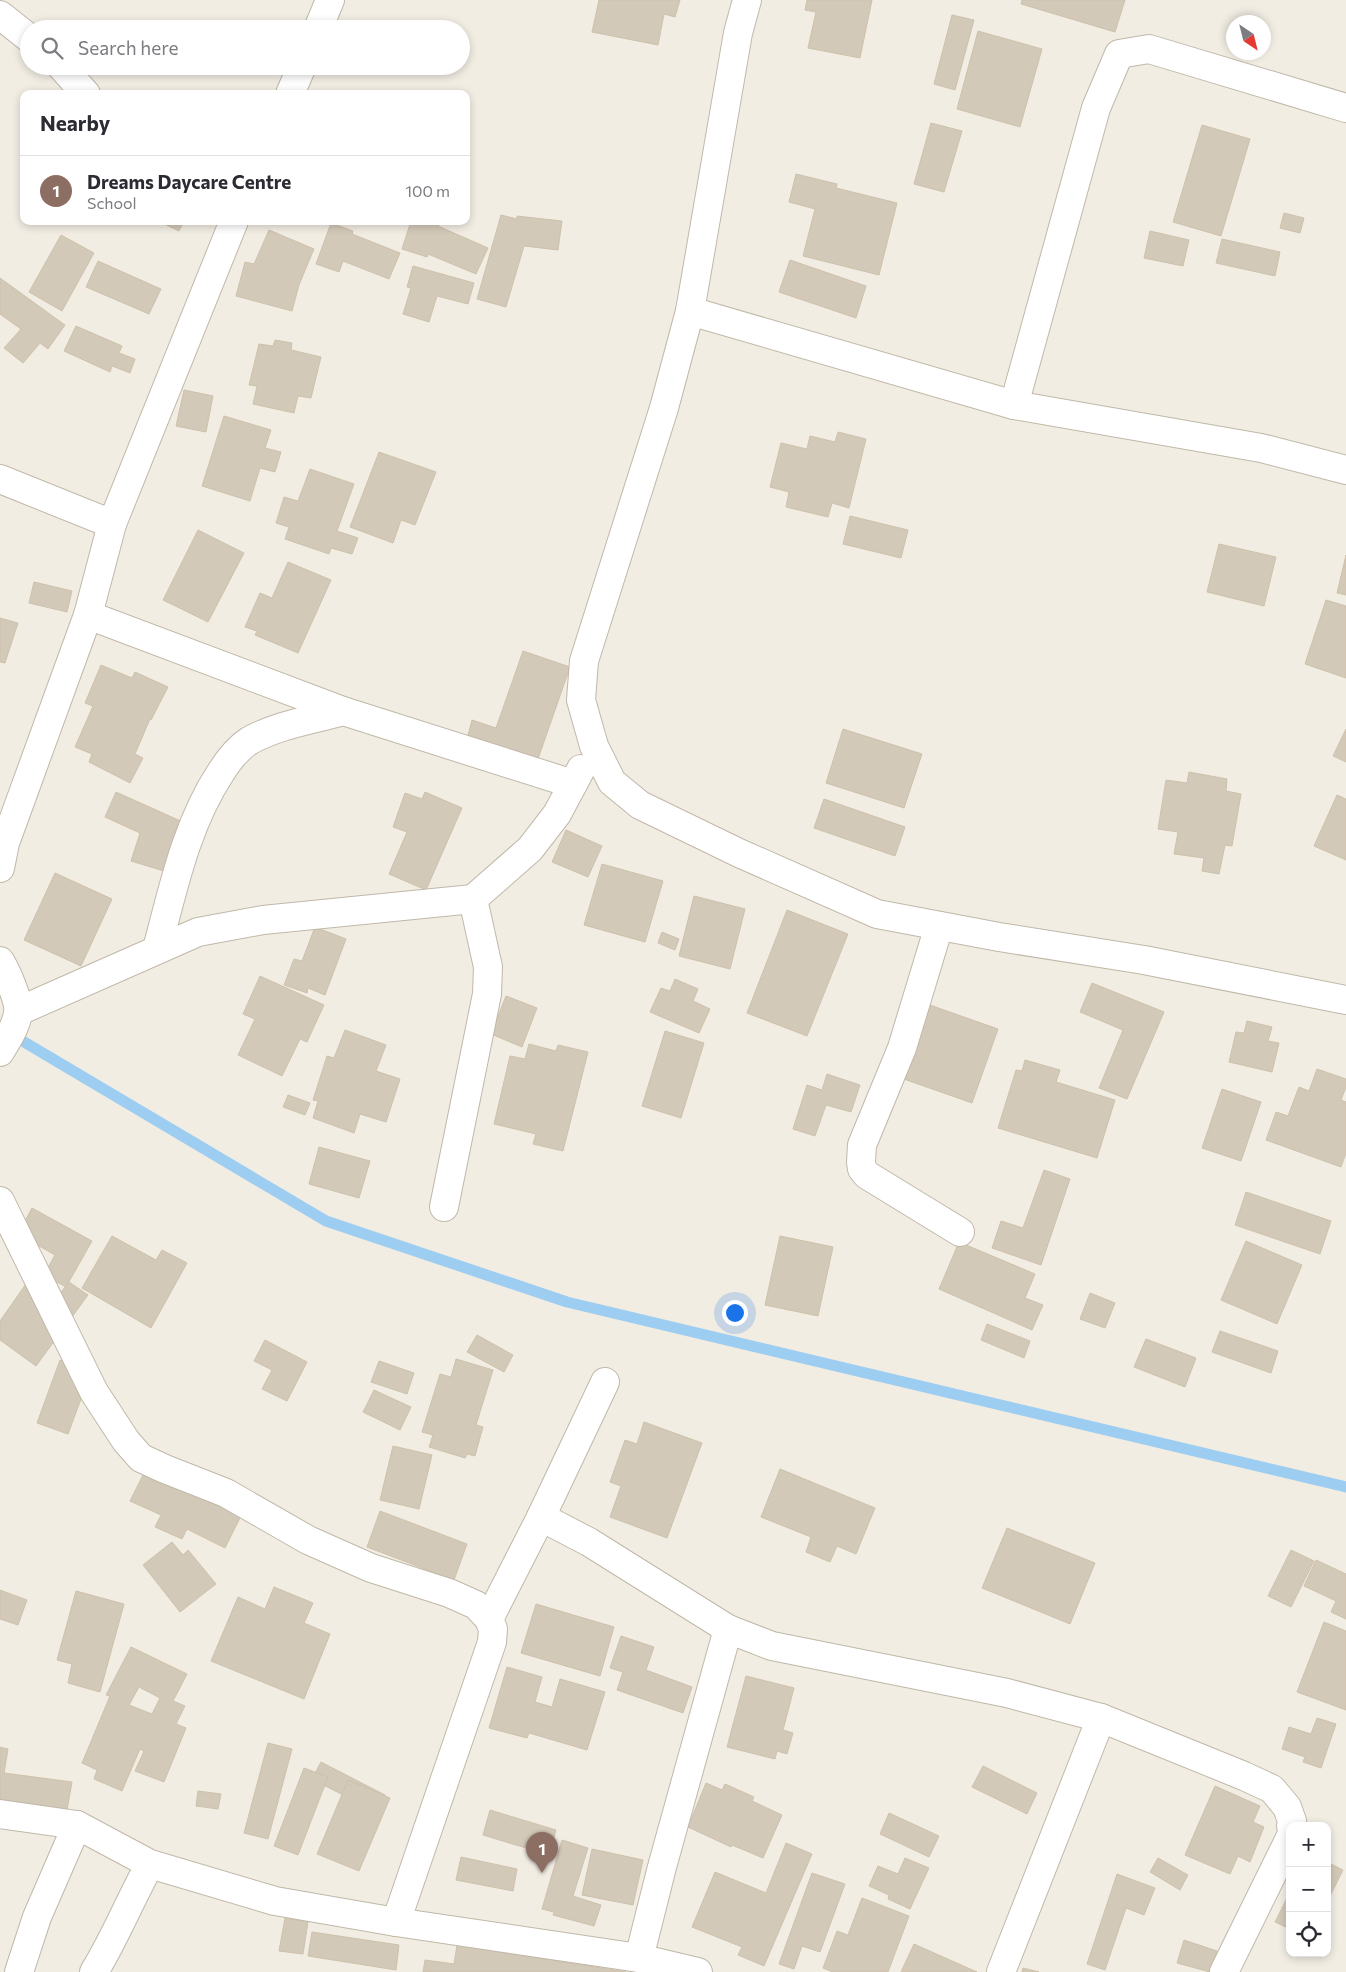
<!DOCTYPE html>
<html lang="en">
<head>
<meta charset="utf-8">
<style>
  :root { --surface:#fff; --page:#f2f2f3; --text:#2b2b33; --muted:#7c7c81; --line:#e1e1e2; --accent:#fd360f }
  body { margin:0; font-family:Commissioner,sans-serif; background:var(--page); color:var(--text) }
  .controls { position:absolute; right:15px; bottom:15px; display:grid; overflow:hidden; border-radius:10px; box-shadow:0 2px 8px #0003 }
  .controls button { width:45px; height:45px; display:grid; place-items:center; padding:0; border:0; border-bottom:1px solid var(--line); background:var(--surface); color:var(--text); font:25px sans-serif }
  .compass { position:absolute; left:1226px; top:15px; width:45px; height:45px; border-radius:50%; background:var(--surface); box-shadow:0 2px 8px #0003; rotate:145deg }
  .you { position:absolute; left:734px; top:1312px; width:18px; height:18px; margin:-12px; border:4px solid #fff; border-radius:50%; background:#1a73e8; box-shadow:0 0 0 8px #1a73e833 }
  .badge { display:grid; place-items:center; width:32px; height:32px; border-radius:50%; background:var(--accent); color:#fff; font-size:16px; font-weight:700 }
  .pin { position:absolute; translate:-50% -41px; filter:drop-shadow(0 1px 2px #0008) }
  .pin::after { content:''; position:absolute; top:26px; width:18px; height:15px; background:inherit; clip-path:polygon(0 0,100% 0,50% 100%) }
  .list { margin:0; padding:0; list-style:none }
  h2 { display:flex; justify-content:space-between; align-items:center; height:65px; margin:0; padding:0 20px; font-size:21px }
  h2 small { font-size:16px; font-weight:400; color:var(--muted) }
  .list li { display:grid; grid-template-columns:32px 1fr auto; gap:15px; align-items:center; box-sizing:border-box; height:70px; padding:0 20px; border-top:1px solid var(--line) }
  .list b { display:block; font-size:19px; white-space:nowrap }
  .list p { margin:0; font-size:16px; white-space:nowrap; color:var(--muted) }
  .list em { font-size:16px; font-style:normal; color:var(--muted) }
  .icon { flex:none; width:28px; height:28px; fill:none; stroke:currentColor; stroke-width:2; stroke-linecap:round; stroke-linejoin:round }
  .map { position:relative; flex:none; width:1346px; height:1972px; overflow:hidden }
  .search { position:absolute; background:var(--surface); box-shadow:0 2px 8px #0003; left:20px; top:20px; width:450px; height:55px; display:flex; align-items:center; gap:12px; box-sizing:border-box; padding:0 18px; border-radius:28px; color:var(--muted); font-size:19px }
  .panel { position:absolute; background:var(--surface); box-shadow:0 2px 8px #0003; left:20px; top:90px; width:450px; height:135px; border-radius:10px }
  .map>svg:first-child { display:block }
</style>
</head>
<body>
<div class="map">
<svg width="1346" height="1972" viewBox="0 0 1346 1972">
  <rect width="100%" height="100%" fill="#f2ede3"/>
  <g fill="none" stroke-linecap="round" stroke-linejoin="round">
    <path stroke="#9dcdf1" stroke-width="11" d="M 9,1033 L 326,1221 L 567,1302 L 1346,1487"/>
  </g>
  <g fill="#d3c9b8" stroke="#cec1ab" fill-rule="evenodd">
    <path d="M 599,0 L 680,0 L 675,17 L 664,14 L 658,45 L 592,32 Z"/>
    <path d="M 807,0 L 872,0 L 860,58 L 808,48 L 816,12 L 805,10 Z"/>
    <path d="M 1022,0 L 1125,0 L 1115,32 L 1021,4 Z"/>
    <path d="M 952,15 L 974,20 L 955,90 L 934,84 Z"/>
    <path d="M 978,31 L 1042,49 L 1020,127 L 957,109 Z"/>
    <path d="M 931,123 L 962,131 L 944,192 L 914,184 Z"/>
    <path d="M 1202,125 L 1250,139 L 1221,236 L 1173,222 Z"/>
    <path d="M 796,174 L 837,184 L 836,188 L 897,203 L 879,275 L 803,256 L 815,209 L 789,202 Z"/>
    <path d="M 1284,213 L 1304,218 L 1300,233 L 1280,228 Z"/>
    <path d="M 501,215 L 517,219 L 517,216 L 562,221 L 558,250 L 524,246 L 506,307 L 477,299 Z"/>
    <path d="M 158,221 L 184,221 L 179,231 Z"/>
    <path d="M 411,221 L 439,221 L 438,226 L 488,248 L 476,274 L 428,254 L 427,257 L 402,249 Z"/>
    <path d="M 331,223 L 353,231 L 352,234 L 400,253 L 389,279 L 343,261 L 339,272 L 316,264 Z"/>
    <path d="M 269,230 L 314,249 L 299,285 L 292,311 L 236,296 L 245,262 L 254,264 Z"/>
    <path d="M 1150,231 L 1189,240 L 1183,266 L 1144,258 Z"/>
    <path d="M 61,235 L 94,253 L 62,311 L 29,292 Z"/>
    <path d="M 1222,239 L 1280,252 L 1275,276 L 1216,263 Z"/>
    <path d="M 790,260 L 866,286 L 856,318 L 779,292 Z"/>
    <path d="M 98,261 L 161,289 L 149,314 L 86,287 Z"/>
    <path d="M 413,266 L 474,283 L 468,304 L 437,296 L 429,322 L 403,314 L 411,288 L 407,287 Z"/>
    <path d="M 0,278 L 65,325 L 48,349 L 40,343 L 23,363 L 4,348 L 21,329 L 0,314 Z"/>
    <path d="M 76,326 L 122,346 L 119,353 L 135,359 L 130,373 L 112,366 L 110,372 L 64,351 Z"/>
    <path d="M 275,340 L 292,343 L 291,350 L 321,357 L 311,398 L 298,396 L 294,413 L 253,404 L 257,386 L 249,385 L 259,344 L 273,346 Z"/>
    <path d="M 184,390 L 213,396 L 206,432 L 176,426 Z"/>
    <path d="M 224,416 L 271,430 L 265,448 L 281,452 L 275,472 L 260,468 L 250,501 L 202,486 Z"/>
    <path d="M 838,432 L 866,439 L 849,508 L 832,503 L 828,517 L 786,507 L 789,492 L 770,487 L 781,443 L 807,449 L 810,436 L 835,442 Z"/>
    <path d="M 379,452 L 436,472 L 415,525 L 401,520 L 393,543 L 350,527 Z"/>
    <path d="M 310,469 L 354,484 L 337,531 L 358,538 L 352,554 L 331,548 L 329,554 L 285,539 L 289,527 L 276,523 L 284,497 L 298,501 Z"/>
    <path d="M 850,516 L 908,530 L 901,558 L 843,544 Z"/>
    <path d="M 198,530 L 244,553 L 208,622 L 163,600 Z"/>
    <path d="M 1219,544 L 1276,557 L 1264,606 L 1207,592 Z"/>
    <path d="M 1346,555 L 1346,595 L 1337,593 Z"/>
    <path d="M 288,562 L 331,580 L 298,653 L 255,635 L 257,631 L 245,627 L 260,593 L 272,598 Z"/>
    <path d="M 34,582 L 72,591 L 67,612 L 29,603 Z"/>
    <path d="M 1326,600 L 1346,606 L 1346,678 L 1305,664 Z"/>
    <path d="M 0,618 L 18,623 L 5,663 L 0,662 Z"/>
    <path d="M 523,651 L 570,667 L 538,759 L 468,735 L 472,720 L 496,728 Z"/>
    <path d="M 101,665 L 132,678 L 135,672 L 168,687 L 151,720 L 150,719 L 135,754 L 143,758 L 130,783 L 89,762 L 92,754 L 75,747 L 93,706 L 85,703 Z"/>
    <path d="M 843,729 L 922,754 L 904,808 L 826,783 Z"/>
    <path d="M 1346,729 L 1346,762 L 1333,756 Z"/>
    <path d="M 1189,772 L 1227,779 L 1226,791 L 1241,794 L 1232,846 L 1225,845 L 1219,874 L 1202,871 L 1204,858 L 1174,854 L 1178,832 L 1158,829 L 1166,780 L 1187,783 Z"/>
    <path d="M 116,792 L 185,823 L 174,848 L 171,847 L 164,871 L 131,861 L 140,833 L 105,817 Z"/>
    <path d="M 425,792 L 462,808 L 426,890 L 389,874 L 407,832 L 393,827 L 405,793 L 422,799 Z"/>
    <path d="M 1337,795 L 1346,799 L 1346,860 L 1314,846 Z"/>
    <path d="M 824,799 L 905,827 L 895,856 L 814,828 Z"/>
    <path d="M 566,830 L 602,846 L 588,877 L 552,862 Z"/>
    <path d="M 602,864 L 663,881 L 645,942 L 584,925 Z"/>
    <path d="M 55,873 L 112,899 L 81,966 L 24,940 Z"/>
    <path d="M 694,896 L 745,909 L 730,969 L 679,956 Z"/>
    <path d="M 787,910 L 848,934 L 807,1036 L 747,1013 Z"/>
    <path d="M 315,927 L 346,939 L 325,995 L 308,988 L 307,993 L 284,985 L 294,959 L 302,961 Z"/>
    <path d="M 662,932 L 679,939 L 675,950 L 658,943 Z"/>
    <path d="M 260,976 L 324,1005 L 307,1042 L 300,1039 L 282,1076 L 238,1055 L 255,1019 L 243,1014 Z"/>
    <path d="M 675,979 L 698,989 L 693,1001 L 710,1009 L 699,1033 L 650,1012 L 661,988 L 670,991 Z"/>
    <path d="M 1092,983 L 1164,1012 L 1127,1099 L 1099,1088 L 1123,1030 L 1080,1012 Z"/>
    <path d="M 506,996 L 537,1008 L 522,1047 L 491,1034 Z"/>
    <path d="M 927,1004 L 998,1029 L 972,1103 L 901,1078 Z"/>
    <path d="M 1247,1021 L 1272,1027 L 1268,1041 L 1279,1043 L 1272,1072 L 1229,1062 L 1236,1032 L 1244,1033 Z"/>
    <path d="M 345,1030 L 386,1045 L 376,1071 L 400,1079 L 386,1122 L 360,1114 L 354,1133 L 313,1118 L 318,1101 L 313,1100 L 327,1056 L 334,1058 Z"/>
    <path d="M 665,1031 L 704,1043 L 681,1118 L 642,1106 Z"/>
    <path d="M 529,1044 L 556,1051 L 558,1045 L 588,1052 L 563,1151 L 533,1144 L 536,1134 L 494,1124 L 510,1056 L 525,1059 Z"/>
    <path d="M 1025,1060 L 1060,1070 L 1056,1082 L 1115,1100 L 1097,1158 L 998,1128 L 1016,1070 L 1022,1071 Z"/>
    <path d="M 1317,1069 L 1346,1079 L 1346,1087 L 1341,1100 L 1346,1102 L 1346,1153 L 1341,1167 L 1266,1140 L 1276,1112 L 1288,1116 L 1299,1087 L 1309,1091 Z"/>
    <path d="M 827,1074 L 860,1085 L 851,1112 L 826,1105 L 815,1136 L 793,1129 L 807,1085 L 822,1090 Z"/>
    <path d="M 1222,1089 L 1261,1102 L 1241,1161 L 1202,1148 Z"/>
    <path d="M 288,1095 L 310,1103 L 305,1115 L 283,1107 Z"/>
    <path d="M 319,1147 L 370,1161 L 359,1198 L 309,1184 Z"/>
    <path d="M 1044,1170 L 1070,1179 L 1041,1265 L 992,1248 L 1001,1221 L 1023,1228 Z"/>
    <path d="M 1246,1192 L 1331,1221 L 1320,1254 L 1235,1225 Z"/>
    <path d="M 32,1208 L 92,1241 L 66,1287 L 44,1275 L 55,1255 L 18,1234 Z"/>
    <path d="M 112,1236 L 156,1260 L 162,1250 L 187,1263 L 151,1328 L 82,1288 Z"/>
    <path d="M 780,1236 L 833,1247 L 818,1316 L 765,1305 Z"/>
    <path d="M 1246,1241 L 1302,1265 L 1277,1324 L 1221,1300 Z"/>
    <path d="M 959,1242 L 1035,1274 L 1025,1298 L 1043,1305 L 1032,1330 L 939,1289 Z"/>
    <path d="M 28,1281 L 55,1300 L 69,1282 L 88,1295 L 36,1366 L 0,1340 L 0,1321 Z"/>
    <path d="M 1090,1293 L 1115,1303 L 1105,1328 L 1080,1319 Z"/>
    <path d="M 987,1324 L 1030,1341 L 1024,1358 L 981,1340 Z"/>
    <path d="M 1220,1331 L 1278,1351 L 1271,1373 L 1212,1352 Z"/>
    <path d="M 477,1335 L 513,1355 L 504,1372 L 467,1352 Z"/>
    <path d="M 1146,1339 L 1196,1358 L 1185,1387 L 1134,1367 Z"/>
    <path d="M 265,1340 L 307,1362 L 287,1401 L 262,1389 L 272,1370 L 254,1361 Z"/>
    <path d="M 456,1359 L 493,1370 L 476,1425 L 483,1427 L 475,1456 L 467,1454 L 465,1458 L 429,1447 L 433,1435 L 422,1432 L 440,1374 L 451,1377 Z"/>
    <path d="M 60,1360 L 91,1372 L 68,1434 L 37,1423 Z"/>
    <path d="M 379,1361 L 414,1373 L 407,1394 L 371,1382 Z"/>
    <path d="M 374,1390 L 411,1407 L 400,1430 L 363,1412 Z"/>
    <path d="M 644,1422 L 702,1443 L 667,1538 L 610,1517 L 621,1486 L 610,1482 L 625,1440 L 637,1444 Z"/>
    <path d="M 393,1446 L 432,1455 L 419,1509 L 380,1500 Z"/>
    <path d="M 780,1469 L 875,1508 L 856,1554 L 837,1546 L 830,1562 L 806,1552 L 811,1537 L 761,1517 Z"/>
    <path d="M 145,1471 L 241,1516 L 225,1548 L 187,1529 L 182,1539 L 155,1527 L 161,1515 L 130,1501 Z"/>
    <path d="M 380,1511 L 467,1544 L 454,1580 L 367,1547 Z"/>
    <path d="M 1007,1528 L 1095,1563 L 1070,1624 L 982,1588 Z"/>
    <path d="M 172,1542 L 183,1555 L 188,1550 L 216,1584 L 180,1612 L 143,1565 Z"/>
    <path d="M 1291,1550 L 1314,1561 L 1291,1607 L 1268,1596 Z"/>
    <path d="M 1316,1560 L 1346,1574 L 1346,1619 L 1331,1612 L 1336,1601 L 1304,1586 Z"/>
    <path d="M 274,1587 L 313,1603 L 304,1623 L 330,1634 L 304,1699 L 211,1661 L 238,1597 L 265,1609 Z"/>
    <path d="M 0,1590 L 27,1600 L 18,1625 L 0,1619 Z"/>
    <path d="M 76,1591 L 124,1604 L 100,1692 L 68,1683 L 72,1664 L 57,1660 Z"/>
    <path d="M 536,1604 L 614,1627 L 600,1676 L 521,1653 Z"/>
    <path d="M 1324,1622 L 1346,1631 L 1346,1710 L 1297,1692 Z"/>
    <path d="M 621,1636 L 654,1647 L 646,1670 L 692,1687 L 683,1713 L 617,1690 L 623,1672 L 610,1668 Z"/>
    <path d="M 131,1647 L 187,1674 L 173,1701 L 185,1706 L 176,1724 L 186,1728 L 164,1782 L 135,1771 L 144,1751 L 140,1749 L 122,1791 L 94,1779 L 97,1770 L 82,1763 L 110,1696 L 106,1695 ZM 139,1687 L 160,1698 L 152,1714 L 129,1705 Z"/>
    <path d="M 507,1667 L 542,1677 L 535,1702 L 552,1707 L 560,1679 L 605,1692 L 587,1750 L 529,1733 L 527,1738 L 489,1728 Z"/>
    <path d="M 746,1676 L 794,1688 L 783,1730 L 793,1733 L 787,1754 L 777,1751 L 775,1759 L 727,1747 Z"/>
    <path d="M 1317,1718 L 1336,1724 L 1321,1768 L 1303,1762 L 1305,1757 L 1282,1749 L 1289,1727 L 1311,1734 Z"/>
    <path d="M 268,1743 L 292,1749 L 268,1839 L 244,1833 Z"/>
    <path d="M 0,1747 L 8,1749 L 4,1773 L 72,1782 L 67,1810 L 0,1800 Z"/>
    <path d="M 321,1762 L 385,1795 L 376,1812 L 312,1779 Z"/>
    <path d="M 983,1766 L 1037,1793 L 1027,1814 L 972,1787 Z"/>
    <path d="M 304,1768 L 328,1777 L 298,1855 L 274,1846 Z"/>
    <path d="M 348,1780 L 390,1798 L 359,1871 L 317,1854 Z"/>
    <path d="M 706,1783 L 722,1790 L 725,1784 L 754,1797 L 752,1801 L 782,1815 L 763,1858 L 732,1845 L 731,1847 L 688,1827 Z"/>
    <path d="M 1215,1786 L 1260,1806 L 1253,1822 L 1264,1827 L 1250,1862 L 1238,1856 L 1230,1874 L 1185,1855 Z"/>
    <path d="M 198,1791 L 221,1794 L 218,1809 L 196,1806 Z"/>
    <path d="M 490,1810 L 556,1830 L 549,1855 L 483,1835 Z"/>
    <path d="M 889,1813 L 939,1836 L 929,1857 L 880,1834 Z"/>
    <path d="M 562,1840 L 588,1848 L 573,1896 L 601,1905 L 594,1926 L 553,1915 L 554,1912 L 542,1909 Z"/>
    <path d="M 786,1843 L 812,1854 L 764,1966 L 738,1955 L 742,1947 L 692,1927 L 715,1872 L 766,1893 Z"/>
    <path d="M 592,1849 L 643,1860 L 633,1905 L 582,1895 Z"/>
    <path d="M 461,1857 L 517,1869 L 513,1891 L 456,1880 Z"/>
    <path d="M 905,1858 L 929,1868 L 910,1909 L 888,1899 L 889,1895 L 869,1886 L 878,1866 L 898,1874 Z"/>
    <path d="M 1158,1858 L 1188,1875 L 1180,1890 L 1150,1872 Z"/>
    <path d="M 1327,1862 L 1343,1870 L 1327,1902 Z"/>
    <path d="M 812,1873 L 845,1884 L 820,1952 L 802,1946 L 794,1969 L 779,1964 Z"/>
    <path d="M 1117,1874 L 1155,1888 L 1144,1915 L 1126,1908 L 1105,1970 L 1087,1964 Z"/>
    <path d="M 1290,1892 L 1290,1929 L 1275,1922 Z"/>
    <path d="M 862,1898 L 909,1916 L 888,1972 L 833,1972 L 823,1968 L 837,1931 L 848,1935 Z"/>
    <path d="M 285,1918 L 308,1922 L 303,1954 L 279,1951 Z"/>
    <path d="M 312,1932 L 399,1945 L 396,1970 L 308,1956 Z"/>
    <path d="M 1184,1940 L 1217,1951 L 1210,1972 L 1177,1963 Z"/>
    <path d="M 914,1944 L 977,1972 L 901,1972 Z"/>
    <path d="M 457,1945 L 626,1972 L 423,1972 L 425,1960 L 454,1964 Z"/>
    <path d="M 1023,1968 L 1039,1972 L 1022,1972 Z"/>
  </g>
  <g fill="none" stroke-linecap="round" stroke-linejoin="round">
    <defs>
      <g id="minor">
        <path d="M 747,0 L 738,33 L 690,311 L 664,408 L 584,661 L 581,700 L 594,746 L 612,782 L 640,805 L 739,853 L 877,914 L 999,937 L 1144,960 L 1346,1000"/>
        <path d="M 0,15 L 29,38"/>
        <path d="M 318,29 L 330,0"/>
        <path d="M 61,66 L 86,94"/>
        <path d="M 290,94 L 302,66"/>
        <path d="M 690,311 L 1014,405 L 1261,448 L 1346,470"/>
        <path d="M 1014,405 L 1096,108 L 1119,54 L 1149,49 L 1346,108"/>
        <path d="M 0,479 L 112,524"/>
        <path d="M 88,615 L 343,711 L 573,784"/>
        <path d="M 0,868 L 5,843 L 88,615 L 112,524 L 234,221"/>
        <path d="M 939,926 L 902,1048 L 862,1145 L 861,1162 L 862,1169 L 867,1175 L 960,1232"/>
        <path d="M 157,949 C 173,889 186,825 221,772 C 228,761 238,748 249,741 C 277,725 312,720 343,711"/>
        <path d="M 0,961 C 6,971 20,1001 18,1013 C 16,1027 7,1040 0,1052"/>
        <path d="M 19,1011 L 198,932 L 263,920 L 473,899"/>
        <path d="M 0,1201 L 94,1392 L 126,1441 L 141,1458 L 165,1469 L 226,1493 L 308,1540 L 371,1568 L 449,1593 L 476,1605 L 489,1619 L 493,1629 L 492,1642 L 396,1922"/>
        <path d="M 444,1207 L 487,994 L 488,967 L 473,899 L 530,849 L 557,814 L 581,769"/>
        <path d="M 541,1517 L 589,1542 L 728,1629 L 772,1646 L 1007,1693 L 1101,1718 L 1244,1776 L 1272,1789 L 1287,1807 L 1292,1821 L 1291,1826"/>
        <path d="M 489,1619 L 541,1517 L 605,1382"/>
        <path d="M 0,1814 L 77,1825 L 150,1864 L 275,1901 L 396,1922 L 639,1958 L 698,1972"/>
        <path d="M 639,1958 L 662,1867 L 728,1629"/>
        <path d="M 19,1972 L 37,1917 L 77,1825"/>
        <path d="M 94,1972 C 115,1938 130,1900 150,1864"/>
        <path d="M 1001,1972 L 1101,1718"/>
        <path d="M 1224,1972 L 1290,1838"/>
      </g>
    </defs>
    <use href="#minor" stroke="#c0b8a8" stroke-width="30"/>
    <use href="#minor" stroke="#fff" stroke-width="28"/>
  </g>
</svg>
<div class="controls">
<button>+</button>
<button>−</button>
<button><svg class="icon" aria-label="locate" viewBox="0 0 24 24"><circle cx="12" cy="12" r="6"/><path d="M12 2v4M12 18v4M2 12h4M18 12h4"/></svg></button>
</div>
<svg class="compass" viewBox="-18 -18 36 36"><path d="M0-13l5 13h-10z" fill="#e53935"/><path d="M0 13l5-13h-10z" fill="#7c7c81"/></svg>
<div class="you"></div>
<div class="pin badge" style="left:542px;top:1873px;background:#8d6e63">1</div>
<div class="search"><svg class="icon" aria-label="search" viewBox="0 0 24 24"><circle cx="10" cy="10" r="6"/><path d="M15 15l6 6"/></svg>Search here</div>
<section class="panel">
<h2>Nearby<small></small></h2>
<ul class="list">
<li><span class="badge" style="background:#8d6e63">1</span><div><b>Dreams Daycare Centre</b><p>School</p></div><em>100 m</em></li>
</ul>
</section>
</div>
</body>
</html>
